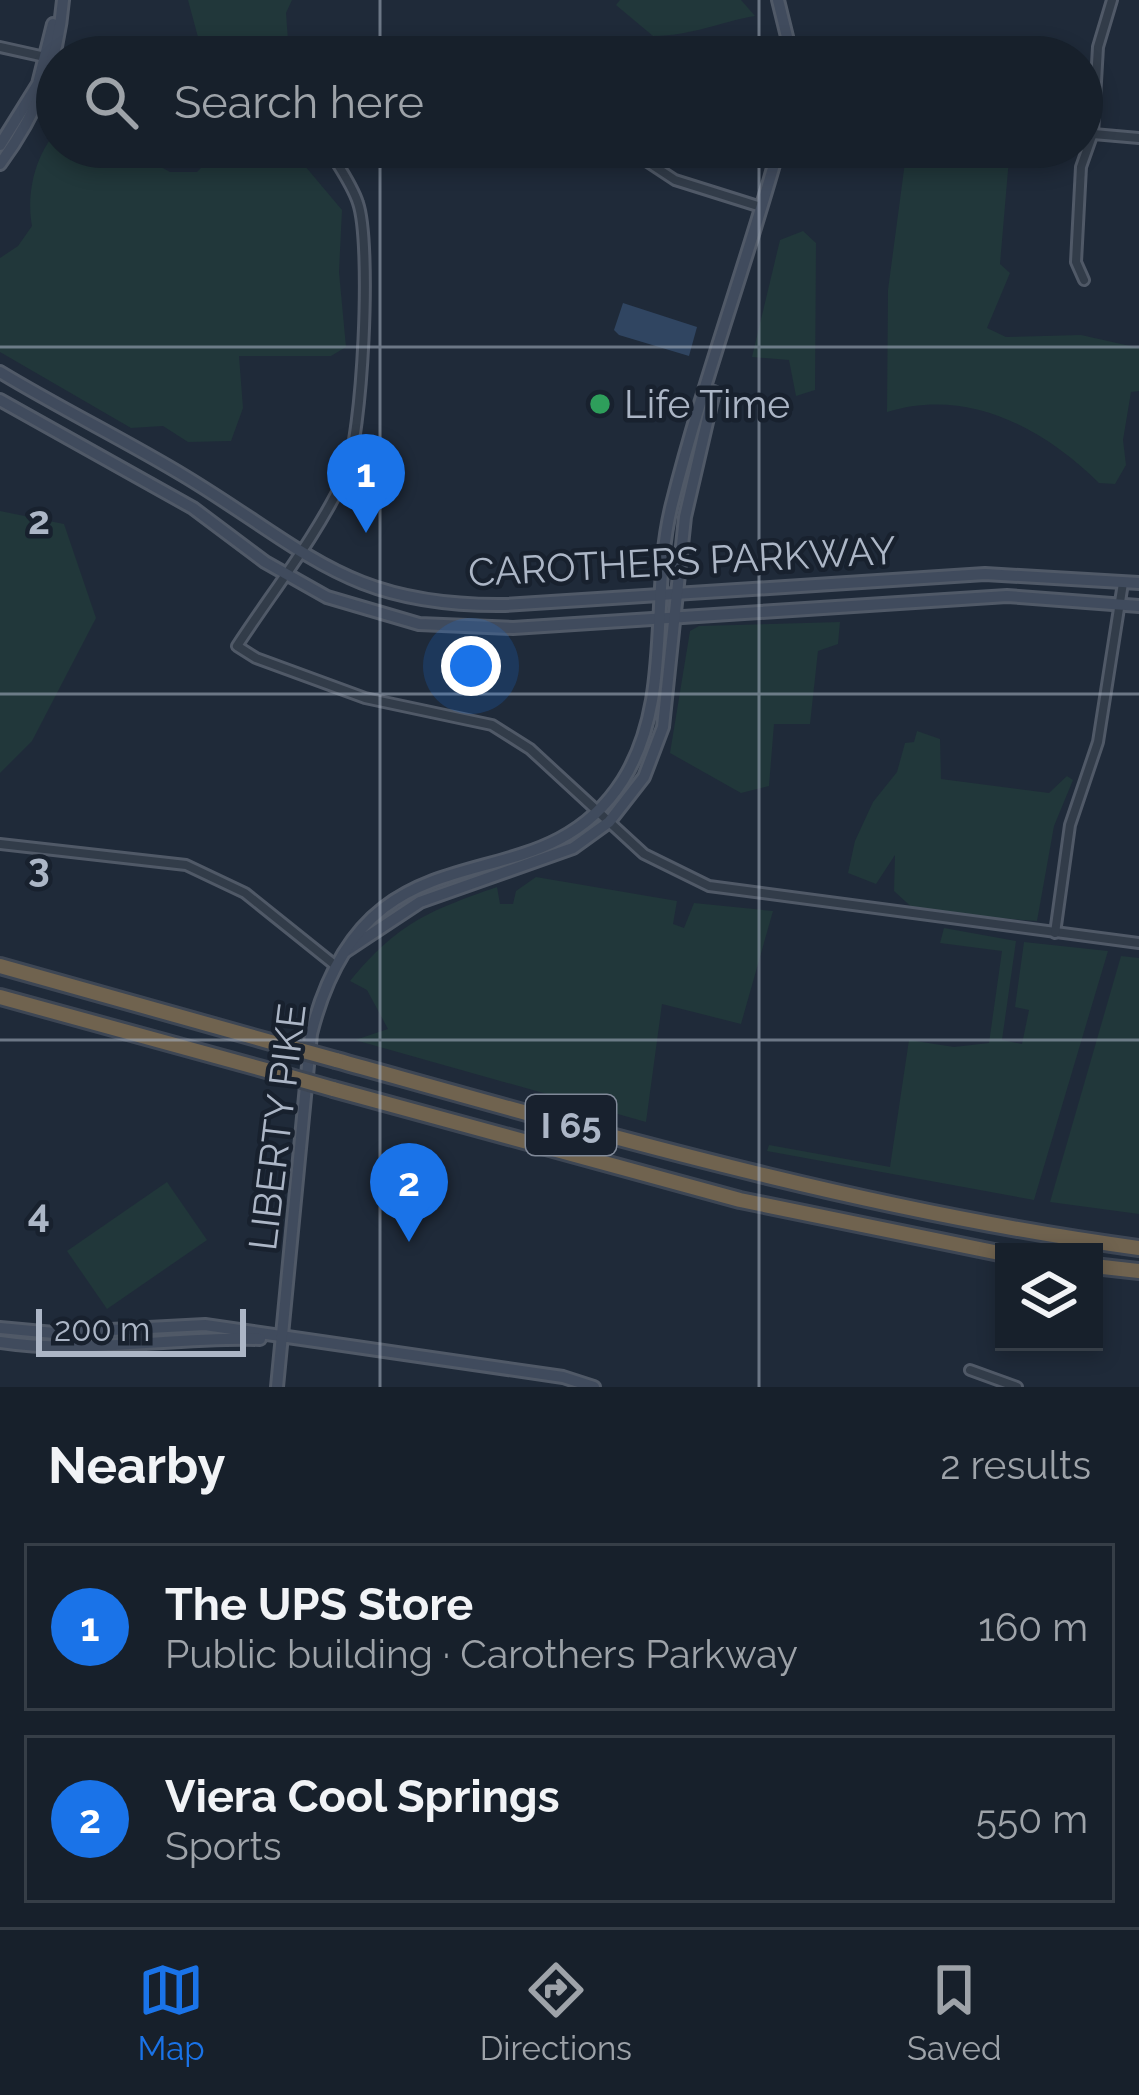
<!DOCTYPE html>
<html lang="en">
<head>
<meta charset="utf-8">
<style>
  :root { --surface:#17202b; --page:#202833; --text:#f1f3f6; --muted:#9ea3a9; --line:#363e47; --accent:#1a73e8 }
  body { margin:0; font-family:Raleway,sans-serif; background:var(--page); color:var(--text) }
  .controls { position:absolute; right:36px; bottom:36px; display:grid; overflow:hidden; border-radius:0px; box-shadow:0 6px 18px #0003 }
  .controls button { width:108px; height:108px; display:grid; place-items:center; padding:0; border:0; border-bottom:3px solid var(--line); background:var(--surface); color:var(--text); font:60px sans-serif }
  .scale { position:absolute; left:36px; bottom:30px; width:210px; box-sizing:border-box; padding-left:12px; border:6px solid #acb6c6; border-top:0; font-size:33px; line-height:42px; white-space:nowrap; color:#acb6c6; -webkit-text-stroke:9px #18212e; paint-order:stroke }
  .you { position:absolute; left:471px; top:666px; width:42px; height:42px; margin:-30px; border:9px solid #fff; border-radius:50%; background:#1a73e8; box-shadow:0 0 0 18px #1a73e833 }
  .badge { display:grid; place-items:center; width:78px; height:78px; border-radius:50%; background:var(--accent); color:#fff; font-size:39px; font-weight:700 }
  .pin { position:absolute; translate:-50% -99px; filter:drop-shadow(0 3px 6px #0008) }
  .pin::after { content:''; position:absolute; top:63px; width:42px; height:36px; background:inherit; clip-path:polygon(0 0,100% 0,50% 100%) }
  .list { margin:0; padding:0; list-style:none }
  h2 { display:flex; justify-content:space-between; align-items:center; height:156px; margin:0; padding:0 48px; font-size:51px }
  h2 small { font-size:39px; font-weight:400; color:var(--muted) }
  .list li { display:grid; grid-template-columns:78px 1fr auto; gap:36px; align-items:center; box-sizing:border-box; height:168px; margin:0 24px 24px; padding:0 24px; border:3px solid var(--line); border-radius:0px }
  .list b { display:block; font-size:45px; white-space:nowrap }
  .list p { margin:0; font-size:39px; white-space:nowrap; color:var(--muted) }
  .list em { font-size:39px; font-style:normal; color:var(--muted) }
  .icon { flex:none; width:66px; height:66px; fill:none; stroke:currentColor; stroke-width:2; stroke-linecap:round; stroke-linejoin:round }
  .map { position:relative; flex:none; width:1139px; height:1387px; overflow:hidden }
  .search { position:absolute; background:var(--surface); box-shadow:0 6px 18px #0003; left:36px; right:36px; top:36px; height:132px; display:flex; align-items:center; gap:30px; box-sizing:border-box; padding:0 42px; border-radius:66px; color:var(--muted); font-size:45px }
  .sheet { height:540px; background:var(--surface) }
  nav { display:flex; justify-content:space-around; align-items:center; box-sizing:border-box; height:168px; border-top:3px solid var(--line); background:var(--surface); font-size:33px; color:var(--muted) }
  nav a { display:grid; justify-items:center; gap:6px }
  nav .on { color:var(--accent) }
  .map>svg:first-child { display:block }
</style>
</head>
<body>
<div class="map">
<svg width="1139" height="1387" viewBox="0 0 1139 1387">
  <rect width="100%" height="100%" fill="#1f2a39"/>
  <g fill="#21373a">
    <path d="M 188,0 L 292,0 L 286,13 L 289,54 L 202,52 Z"/>
    <path d="M 620,0 L 741,0 L 755,16 C 716,23 695,35 653,36 L 616,5 Z"/>
    <path d="M 57,131 L 57,147 L 125,147 L 170,172 L 197,172 L 222,147 L 289,147 L 342,210 L 339,272 L 346,347 L 331,356 L 239,356 L 243,408 L 231,441 L 188,442 L 163,426 L 131,428 L 0,352 L 0,258 L 18,246 L 32,226 C 26,194 35,155 57,131 Z"/>
    <path d="M 907,147 L 1010,147 L 1000,264 L 1010,273 L 987,328 L 1006,337 L 1081,335 L 1139,348 L 1139,391 L 1131,392 L 1123,440 L 1126,465 L 1115,484 L 1099,483 C 1043,428 968,387 887,412 L 888,290 Z"/>
    <path d="M 803,231 L 816,243 L 815,390 L 796,396 L 789,360 L 752,357 L 780,240 Z"/>
    <path d="M 0,511 L 64,524 L 96,618 L 32,741 L 0,773 Z"/>
    <path d="M 840,622 L 838,644 L 818,651 L 810,724 L 774,724 L 769,786 L 741,793 L 670,753 L 690,631 L 699,626 Z"/>
    <path d="M 917,731 L 940,739 L 941,779 L 1049,793 L 1067,776 L 1073,780 L 1054,826 L 1037,921 L 917,912 L 894,891 L 895,855 L 876,884 L 848,873 L 855,841 L 873,802 L 897,772 L 905,743 L 914,742 Z"/>
    <path d="M 536,877 L 677,901 L 673,924 L 684,928 L 694,903 L 773,911 L 741,1024 L 662,1004 L 646,1122 L 355,1040 L 388,1029 L 367,990 L 350,981 C 398,923 428,911 497,887 L 500,904 L 513,904 L 516,891 Z"/>
    <path d="M 944,928 L 1016,941 L 1002,1040 L 1022,1044 L 1029,1010 L 1015,1007 L 1024,942 L 1108,951 L 1034,1200 L 767,1151 L 769,1145 L 890,1167 L 909,1040 L 954,1047 L 989,1043 L 1002,951 L 940,943 Z"/>
    <path d="M 1121,956 L 1139,958 L 1139,1214 L 1050,1202 Z"/>
    <path d="M 167,1182 L 207,1240 L 107,1309 L 67,1251 Z"/>
  </g>
  <path fill="#304561" d="M 623,303 L 697,327 L 689,356 L 619,335 L 614,330 Z"/>
  <g fill="none" stroke-linecap="round" stroke-linejoin="round">
    <defs>
      <g id="street">
        <path d="M 0,47 L 45,57"/>
        <path d="M 381,57 L 454,57"/>
        <path d="M 1082,133 L 1139,138"/>
        <path d="M 327,147 C 337,164 352,184 358,203 C 372,244 363,436 345,476 C 317,536 273,591 237,646 L 256,658 L 365,698 L 492,725 L 530,749 L 644,854 L 709,886 L 1139,943"/>
        <path d="M 625,147 L 675,180 L 761,207"/>
        <path d="M 1084,280 L 1076,262 L 1081,167 L 1093,133 L 1098,47 L 1112,0"/>
        <path d="M 0,844 L 186,865 L 245,893 L 336,966"/>
        <path d="M 1055,933 L 1070,825 L 1098,742 L 1123,583"/>
        <path d="M 970,1370 L 1017,1387"/>
      </g>
      <g id="secondary">
        <path d="M 778,0 L 792,57"/>
        <path d="M 0,145 L 38,84 L 53,24"/>
        <path d="M 0,164 C 37,114 58,63 63,0"/>
        <path d="M 0,372 C 61,409 125,440 186,477 C 308,551 349,607 505,605 L 985,574 L 1139,583"/>
        <path d="M 0,400 L 193,508 L 265,562 L 327,597 L 419,624 L 513,628 L 1007,596 L 1139,606"/>
        <path d="M 346,951 L 420,902 L 573,848 L 609,822 L 644,777 L 663,727 L 685,517 L 714,392"/>
        <path d="M 0,1328 L 54,1333 L 205,1325 L 563,1377 L 594,1387"/>
        <path d="M 0,1342 C 85,1355 174,1336 260,1339"/>
        <path d="M 277,1387 L 311,1034 C 368,808 537,916 623,780 C 674,699 649,594 672,504 C 702,384 746,266 779,147"/>
      </g>
      <g id="highway">
        <path d="M 0,966 L 278,1044"/>
        <path d="M 0,997 L 277,1073"/>
        <path d="M 336,1060 C 602,1134 865,1211 1139,1248"/>
        <path d="M 333,1089 L 740,1200 L 1004,1254"/>
        <path d="M 1094,1266 L 1139,1271"/>
      </g>
    </defs>
    <use href="#street" stroke="#505967" stroke-width="14"/>
    <use href="#secondary" stroke="#505967" stroke-width="16"/>
    <use href="#highway" stroke="#3d4654" stroke-width="20"/>
    <use href="#street" stroke="#323c49" stroke-width="8"/>
    <use href="#secondary" stroke="#404b5d" stroke-width="10"/>
    <use href="#highway" stroke="#70634f" stroke-width="14"/>
    <defs>
      <g id="highway-bridge">
        <path d="M 278,1044 L 336,1060"/>
        <path d="M 277,1073 L 333,1089"/>
      </g>
    </defs>
    <use href="#highway-bridge" stroke="#3d4654" stroke-width="20" stroke-linecap="butt"/>
    <use href="#highway-bridge" stroke="#70634f" stroke-width="14"/>
  </g>
  <path fill="none" stroke="#acb6c6" stroke-width="3" stroke-opacity="0.55" d="M 380,0 L 380,57M 759,0 L 759,57M 380,147 L 380,1387M 759,147 L 759,1387M 0,347 L 1139,347M 0,694 L 1139,694M 0,1040 L 1139,1040"/>
  <circle fill="#2e9e5b" stroke="#18212e" stroke-width="4.5" cx="600" cy="404" r="12"/>
  <g text-anchor="middle" stroke-width="9" stroke-linejoin="round" paint-order="stroke">
    <rect fill="#18212e" stroke="#808998" stroke-width="3" x="526" y="1095" width="90" height="60" rx="9"/>
    <g font-size="36" font-weight="bold" fill="#acb6c6">
      <text x="571" y="1138">I 65</text>
    </g>
    <g font-size="39" fill="#acb6c6" stroke="#18212e" text-anchor="start">
      <text x="624" y="418">Life Time</text>
    </g>
    <g font-size="39" fill="#acb6c6" stroke="#18212e">
      <text transform="translate(682 561) rotate(-3)" y="14">CAROTHERS PARKWAY</text>
      <text transform="translate(277 1127) rotate(-83)" y="14">LIBERTY PIKE</text>
    </g>
  </g>
  <g font-size="39" text-anchor="middle" font-weight="bold" fill="#acb6c6" stroke="#18212e" stroke-width="9" stroke-linejoin="round" paint-order="stroke">
    <text x="39" y="534">2</text>
    <text x="39" y="881">3</text>
    <text x="39" y="1227">4</text>
  </g>
</svg>
<div class="controls">
<button><svg class="icon" aria-label="layers" viewBox="0 0 24 24"><path d="M12 4l9 5-9 5-9-5zM3 14l9 5 9-5"/></svg></button>
</div>
<div class="scale">200 m</div>
<div class="you"></div>
<div class="pin badge" style="left:366px;top:533px">1</div>
<div class="pin badge" style="left:409px;top:1242px">2</div>
<div class="search"><svg class="icon" aria-label="search" viewBox="0 0 24 24"><circle cx="10" cy="10" r="6"/><path d="M15 15l6 6"/></svg>Search here</div>
</div>
<section class="sheet">
<h2>Nearby<small>2 results</small></h2>
<ul class="list">
<li><span class="badge">1</span><div><b>The UPS Store</b><p>Public building · Carothers Parkway</p></div><em>160 m</em></li>
<li><span class="badge">2</span><div><b>Viera Cool Springs</b><p>Sports</p></div><em>550 m</em></li>
</ul>
</section>
<nav>
<a class="on"><svg class="icon" aria-label="map" viewBox="0 0 24 24"><path d="M3 6l6-2 6 2 6-2v14l-6 2-6-2-6 2zM9 4v14M15 6v14"/></svg>Map</a>
<a><svg class="icon" aria-label="directions" viewBox="0 0 24 24"><path d="M12 3l9 9-9 9-9-9zM9 14v-3h6M13 9l2 2-2 2"/></svg>Directions</a>
<a><svg class="icon" aria-label="saved" viewBox="0 0 24 24"><path d="M7 4h10v16l-5-4-5 4z"/></svg>Saved</a>
</nav>
</body>
</html>
